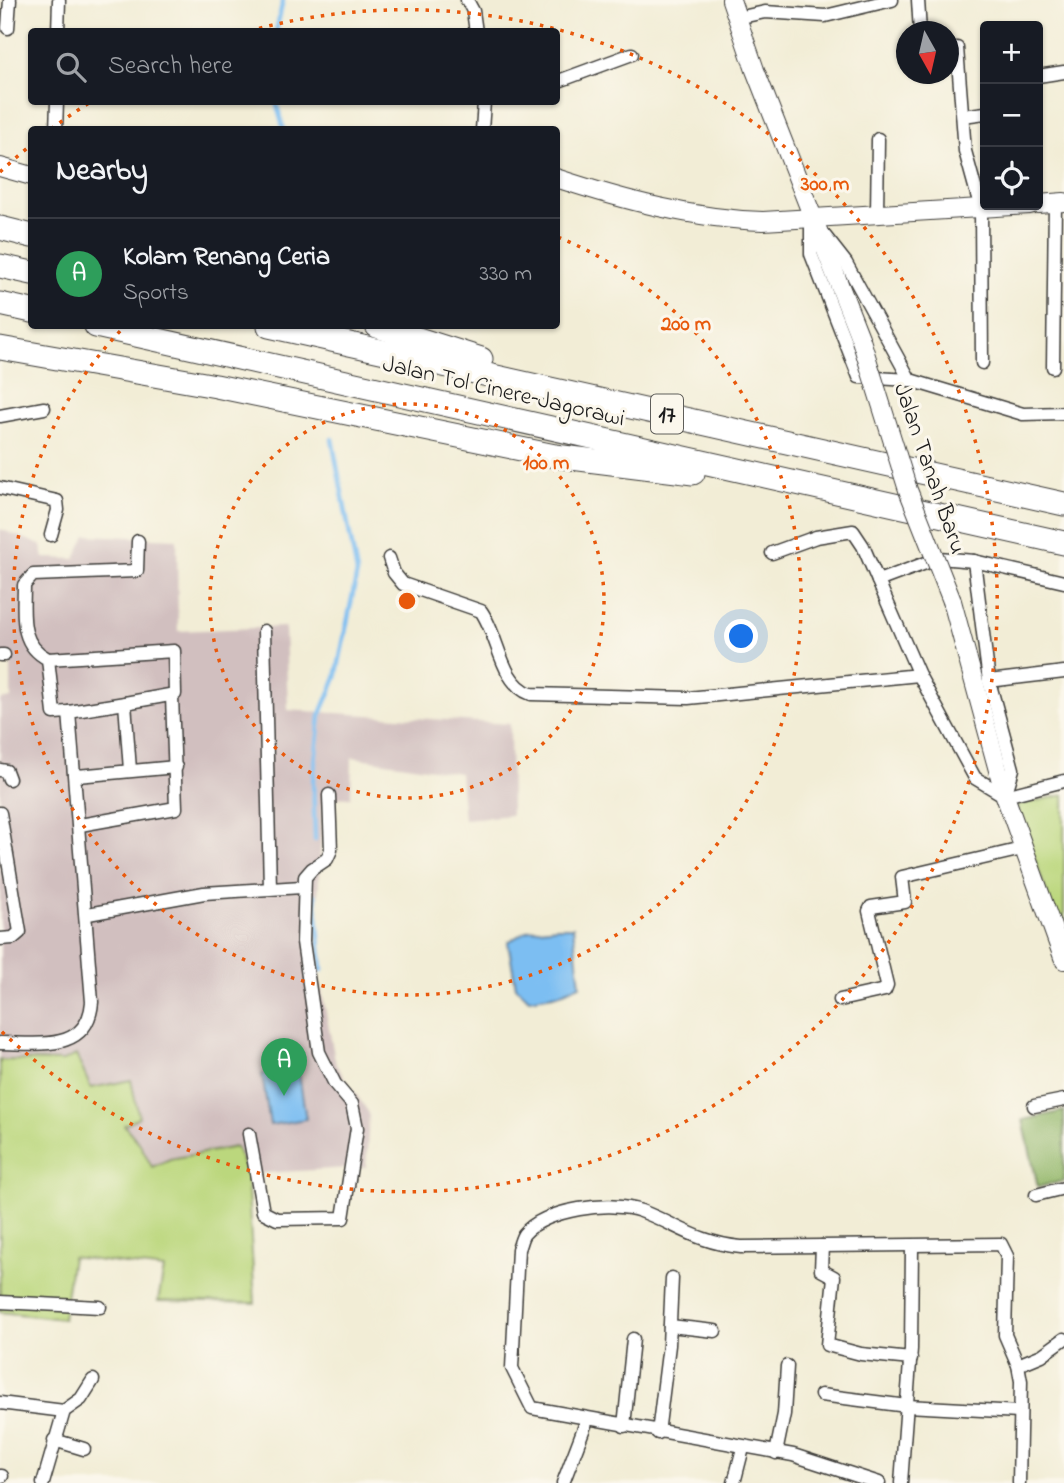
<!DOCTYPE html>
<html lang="en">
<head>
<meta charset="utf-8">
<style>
  :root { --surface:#171b24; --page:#20242c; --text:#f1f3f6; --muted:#9ea1a6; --line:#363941; --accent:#1f6fb2 }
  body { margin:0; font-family:"Indie Flower",sans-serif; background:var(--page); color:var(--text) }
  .controls { position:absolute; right:21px; top:21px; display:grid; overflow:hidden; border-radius:7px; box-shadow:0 2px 5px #0004 }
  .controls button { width:63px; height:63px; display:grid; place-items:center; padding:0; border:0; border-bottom:2px solid var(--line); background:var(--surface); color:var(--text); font:35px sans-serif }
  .compass { position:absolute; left:896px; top:21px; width:63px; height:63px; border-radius:50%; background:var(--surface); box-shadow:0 2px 5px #0004; rotate:172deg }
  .you { position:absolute; left:742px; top:637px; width:24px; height:24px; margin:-18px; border:5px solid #fff; border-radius:50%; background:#1a73e8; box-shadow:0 0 0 10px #1a73e833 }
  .badge { display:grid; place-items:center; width:46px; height:46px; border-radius:50%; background:var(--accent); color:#fff; font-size:23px; font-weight:700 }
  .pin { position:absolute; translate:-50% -58px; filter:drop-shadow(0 2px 4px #0008) }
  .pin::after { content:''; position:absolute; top:37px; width:24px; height:21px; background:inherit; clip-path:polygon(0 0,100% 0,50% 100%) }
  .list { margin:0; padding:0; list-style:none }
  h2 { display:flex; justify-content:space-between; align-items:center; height:91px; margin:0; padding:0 28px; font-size:30px }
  h2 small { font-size:23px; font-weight:400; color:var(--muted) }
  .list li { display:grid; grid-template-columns:46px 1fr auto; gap:21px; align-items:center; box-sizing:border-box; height:112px; padding:0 28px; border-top:2px solid var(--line) }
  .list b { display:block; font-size:26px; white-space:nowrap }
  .list p { margin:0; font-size:23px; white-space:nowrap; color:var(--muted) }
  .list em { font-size:23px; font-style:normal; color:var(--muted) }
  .icon { flex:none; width:38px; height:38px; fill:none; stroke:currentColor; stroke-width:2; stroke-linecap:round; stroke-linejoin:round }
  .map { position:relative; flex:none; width:1064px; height:1483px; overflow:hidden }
  .search { position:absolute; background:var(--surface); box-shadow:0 2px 5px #0004; left:28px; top:28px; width:532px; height:77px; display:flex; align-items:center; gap:18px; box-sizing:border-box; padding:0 24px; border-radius:7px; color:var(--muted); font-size:26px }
  .panel { position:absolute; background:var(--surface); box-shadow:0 2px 5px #0004; left:28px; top:126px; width:532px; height:203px; border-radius:7px }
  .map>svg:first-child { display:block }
</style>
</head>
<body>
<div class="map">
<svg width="1064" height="1483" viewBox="0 0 1064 1483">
  <rect width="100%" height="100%" fill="#fbf7ec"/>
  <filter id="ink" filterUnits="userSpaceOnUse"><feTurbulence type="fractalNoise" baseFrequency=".0143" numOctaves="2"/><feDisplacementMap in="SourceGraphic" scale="14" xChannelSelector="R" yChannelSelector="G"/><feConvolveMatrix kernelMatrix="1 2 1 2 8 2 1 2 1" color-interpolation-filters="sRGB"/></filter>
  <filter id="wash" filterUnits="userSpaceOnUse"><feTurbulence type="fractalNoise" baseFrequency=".00686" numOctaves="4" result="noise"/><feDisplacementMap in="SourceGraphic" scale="28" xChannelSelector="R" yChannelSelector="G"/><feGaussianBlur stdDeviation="1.57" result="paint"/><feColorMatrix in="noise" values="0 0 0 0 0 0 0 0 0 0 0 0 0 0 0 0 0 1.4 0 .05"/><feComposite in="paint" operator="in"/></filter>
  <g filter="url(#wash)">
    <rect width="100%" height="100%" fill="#f2edd6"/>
    <path fill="#d1bfbf" d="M 0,529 L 41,545 L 44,558 L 75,559 L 86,535 L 177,539 L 178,631 L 285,627 L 288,710 L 510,724 L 511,815 L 464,819 L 460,773 L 352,757 L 351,797 L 323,799 L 315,955 L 336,1065 L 369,1113 L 366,1167 L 247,1174 L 236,1147 L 170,1159 L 152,1167 L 140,1144 L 63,1061 L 0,1060 L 0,700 L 11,698 L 11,655 L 0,656 Z"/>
    <g fill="#bbd77d" stroke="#6c7a4c" stroke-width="2">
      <path d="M 1064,795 L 1064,943 L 1016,805 Z"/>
      <path d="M 76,1055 L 91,1088 L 131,1080 L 139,1117 L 124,1125 L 140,1144 L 152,1167 L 170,1159 L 236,1147 L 247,1174 L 255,1303 L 158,1301 L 164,1269 L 72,1257 L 63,1319 L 0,1312 L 0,1060 L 63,1061 Z"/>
    </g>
    <path fill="#94b86c" stroke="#586a44" stroke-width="2" d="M 1064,1111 L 1064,1181 L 1038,1187 L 1023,1120 Z"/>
    <g fill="#7cbef2" stroke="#4c6d87" stroke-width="2">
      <path d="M 558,927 L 573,927 L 580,985 L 559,994 L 529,999 L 516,987 L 508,942 L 529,930 Z"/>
      <path d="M 298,1068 L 306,1119 L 270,1125 L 262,1074 Z"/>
    </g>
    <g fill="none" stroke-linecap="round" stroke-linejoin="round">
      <g stroke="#7cbef2" stroke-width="4.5">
        <path d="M 276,32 L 283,0"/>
        <path d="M 276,102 L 284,130"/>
        <path d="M 315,840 L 313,781 L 320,716 L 336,678 L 357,573 L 332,439"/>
        <path d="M 315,895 L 322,970"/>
      </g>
    </g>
  </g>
  <g filter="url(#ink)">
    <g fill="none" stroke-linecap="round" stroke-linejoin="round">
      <defs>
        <g id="street">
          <path d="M 467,0 L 473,11 L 476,32"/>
          <path d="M 918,0 L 920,32"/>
          <path d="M 737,18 L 765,12 L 825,16 L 892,0"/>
          <path d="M 8,28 L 10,0"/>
          <path d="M 58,32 L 59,0"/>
          <path d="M 948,48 L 957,48 L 965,151 L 981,209 L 982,363"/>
          <path d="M 1038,76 L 1064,72"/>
          <path d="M 556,82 L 632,54"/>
          <path d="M 963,116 L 985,113"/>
          <path d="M 56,130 L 57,102"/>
          <path d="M 482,130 L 484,102"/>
          <path d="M 877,214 L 878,139"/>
          <path d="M 811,222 L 811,254 L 859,377 L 910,380 L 1023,414 L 1064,413"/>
          <path d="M 824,235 L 846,263 L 910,380"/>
          <path d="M 1053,367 L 1055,202"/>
          <path d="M 0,416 L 44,408"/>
          <path d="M 0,488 L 57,501 L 58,510 L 51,535"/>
          <path d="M 772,553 L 816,537 L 853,531 L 863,546 L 878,581"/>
          <path d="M 389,558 L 394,573 L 403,584 L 481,611 C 499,636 500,683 531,694 L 688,698 L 919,675"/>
          <path d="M 974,561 L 989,681 L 1013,769 L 1005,796"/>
          <path d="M 1064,582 L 974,561 L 939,558 L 878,581 L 919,675 L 975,778 L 1005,796 L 1064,781"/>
          <path d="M 264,631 L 270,888"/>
          <path d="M 0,655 L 4,655"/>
          <path d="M 48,659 L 174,651 L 175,694 L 125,703 L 130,770"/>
          <path d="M 989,681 L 1064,672"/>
          <path d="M 69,712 L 125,703"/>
          <path d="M 0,770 L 6,771 L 9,779"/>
          <path d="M 77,776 L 176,767"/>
          <path d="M 0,813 L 20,932 L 13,938 L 0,939"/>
          <path d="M 80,825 L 176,808 L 172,696"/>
          <path d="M 88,914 L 204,893 L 302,887"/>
          <path d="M 840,1000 L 885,990 L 887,985 L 869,911 L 871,907 L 905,902 L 902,877 L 1026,848"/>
          <path d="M 0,1043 C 37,1043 88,1053 92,1002 L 69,712 L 54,713 L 48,659 C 18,644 24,613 24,585 L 33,575 L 137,571 L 138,541"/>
          <path d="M 1034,1106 L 1064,1100"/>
          <path d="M 249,1134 L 263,1212 L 277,1219 L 343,1218 L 357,1128 L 352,1104 L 335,1084 L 319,1052 L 303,942 L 305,877 L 312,869 L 327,859 L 331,850 L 329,795"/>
          <path d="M 1036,1195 L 1064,1188"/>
          <path d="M 822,1246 L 821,1270 L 834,1277 L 827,1345 L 861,1354 L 911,1359"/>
          <path d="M 0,1302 L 100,1307"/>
          <path d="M 670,1326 L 715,1331"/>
          <path d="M 1018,1365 L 1042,1355 L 1064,1339"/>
          <path d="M 821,1395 L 907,1406 L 1019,1412"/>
          <path d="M 0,1403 L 64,1411"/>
          <path d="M 624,1426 L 633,1339"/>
          <path d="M 658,1433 L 669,1345 L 672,1278"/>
          <path d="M 54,1440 L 84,1449"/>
          <path d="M 776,1453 L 784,1414 L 787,1366"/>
          <path d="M 0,1476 L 2,1476"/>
          <path d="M 43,1483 L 64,1411 L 81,1399 L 93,1380"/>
          <path d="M 563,1483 L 587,1420"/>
          <path d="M 734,1483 L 743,1448"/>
          <path d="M 879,1483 L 793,1455 L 532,1408 L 512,1368 L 518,1249 C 520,1245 521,1238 524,1234 C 545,1209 611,1200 641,1211 C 678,1225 698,1243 741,1247 L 1001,1244 L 1007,1256 L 1005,1335 L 1018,1365 L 1021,1381 L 1019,1483"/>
          <path d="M 901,1483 L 911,1349 L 912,1246"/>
        </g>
        <g id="secondary">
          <path d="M 731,0 L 755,70 L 861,340"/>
          <path d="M 0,167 L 32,176"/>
          <path d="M 556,178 C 623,200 694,219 763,221 L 1030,205"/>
          <path d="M 1038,204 L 1064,202"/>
          <path d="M 952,601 L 1005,796 L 1064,960"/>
        </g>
        <g id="highway">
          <path d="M 0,228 L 32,236"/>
          <path d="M 0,266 L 32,273"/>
          <path d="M 0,304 L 32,311"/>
          <path d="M 96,326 L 1064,543"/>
          <path d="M 269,326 L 1064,504"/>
          <path d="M 377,326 L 481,359"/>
          <path d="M 0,348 L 216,386 L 555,456 L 693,473"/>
        </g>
      </defs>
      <use href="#street" stroke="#3c3b38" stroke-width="15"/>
      <use href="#secondary" stroke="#3c3b38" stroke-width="20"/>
      <use href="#highway" stroke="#3c3b38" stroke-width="25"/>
      <use href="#street" stroke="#fff" stroke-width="12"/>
      <use href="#secondary" stroke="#fff" stroke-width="18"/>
      <use href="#highway" stroke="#fff" stroke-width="23"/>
      <defs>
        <path id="secondary-bridge" d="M 861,340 L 908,490 L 952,601"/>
      </defs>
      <use href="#secondary-bridge" stroke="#3c3b38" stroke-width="20" stroke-linecap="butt"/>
      <use href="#secondary-bridge" stroke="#fff" stroke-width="18"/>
    </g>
  </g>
  <g fill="none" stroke="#e8590c" stroke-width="3.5" stroke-dasharray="3.5 7">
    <circle cx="407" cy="601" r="197"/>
    <path d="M558 237A394 394 0 1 1 124 327"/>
    <path d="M0 172A591 591 0 0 1 31 145M51 129A591 591 0 0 1 89 103M249 31A591 591 0 1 1 0 1030"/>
  </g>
  <g text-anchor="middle" stroke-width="6" stroke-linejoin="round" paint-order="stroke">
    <rect fill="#fbf7ec" stroke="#5f5e5a" stroke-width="2" x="651" y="394.5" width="32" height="39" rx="5"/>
    <g font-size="23" font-weight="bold" fill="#1c1c1c">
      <text x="667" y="422">17</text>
    </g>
    <g font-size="24" fill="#1c1c1c" stroke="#fbf7ec">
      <text transform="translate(504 390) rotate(13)" y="8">Jalan Tol Cinere–Jagorawi</text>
      <text transform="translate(931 468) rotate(71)" y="8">Jalan Tanah Baru</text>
    </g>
  </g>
  <circle cx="407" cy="601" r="10" fill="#e8590c" stroke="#fbf7ec" stroke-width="3.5"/>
  <g font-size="21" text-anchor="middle" font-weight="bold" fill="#e8590c" stroke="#fbf7ec" stroke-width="6" stroke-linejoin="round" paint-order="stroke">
    <text x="825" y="190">300 m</text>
    <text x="686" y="330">200 m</text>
    <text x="546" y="469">100 m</text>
  </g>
</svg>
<div class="controls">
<button>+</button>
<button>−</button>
<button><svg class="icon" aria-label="locate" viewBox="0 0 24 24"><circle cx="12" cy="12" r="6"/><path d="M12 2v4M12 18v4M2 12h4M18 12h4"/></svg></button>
</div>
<svg class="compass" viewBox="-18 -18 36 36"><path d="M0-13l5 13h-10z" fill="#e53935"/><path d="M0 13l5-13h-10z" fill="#9ea1a6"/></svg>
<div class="you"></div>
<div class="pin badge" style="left:284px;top:1096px;background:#2e9e5b">A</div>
<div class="search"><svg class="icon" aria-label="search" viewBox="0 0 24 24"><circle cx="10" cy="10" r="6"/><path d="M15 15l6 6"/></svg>Search here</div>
<section class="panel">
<h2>Nearby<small></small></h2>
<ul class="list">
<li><span class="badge" style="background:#2e9e5b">A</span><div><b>Kolam Renang Ceria</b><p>Sports</p></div><em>330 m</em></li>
</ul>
</section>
</div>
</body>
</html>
